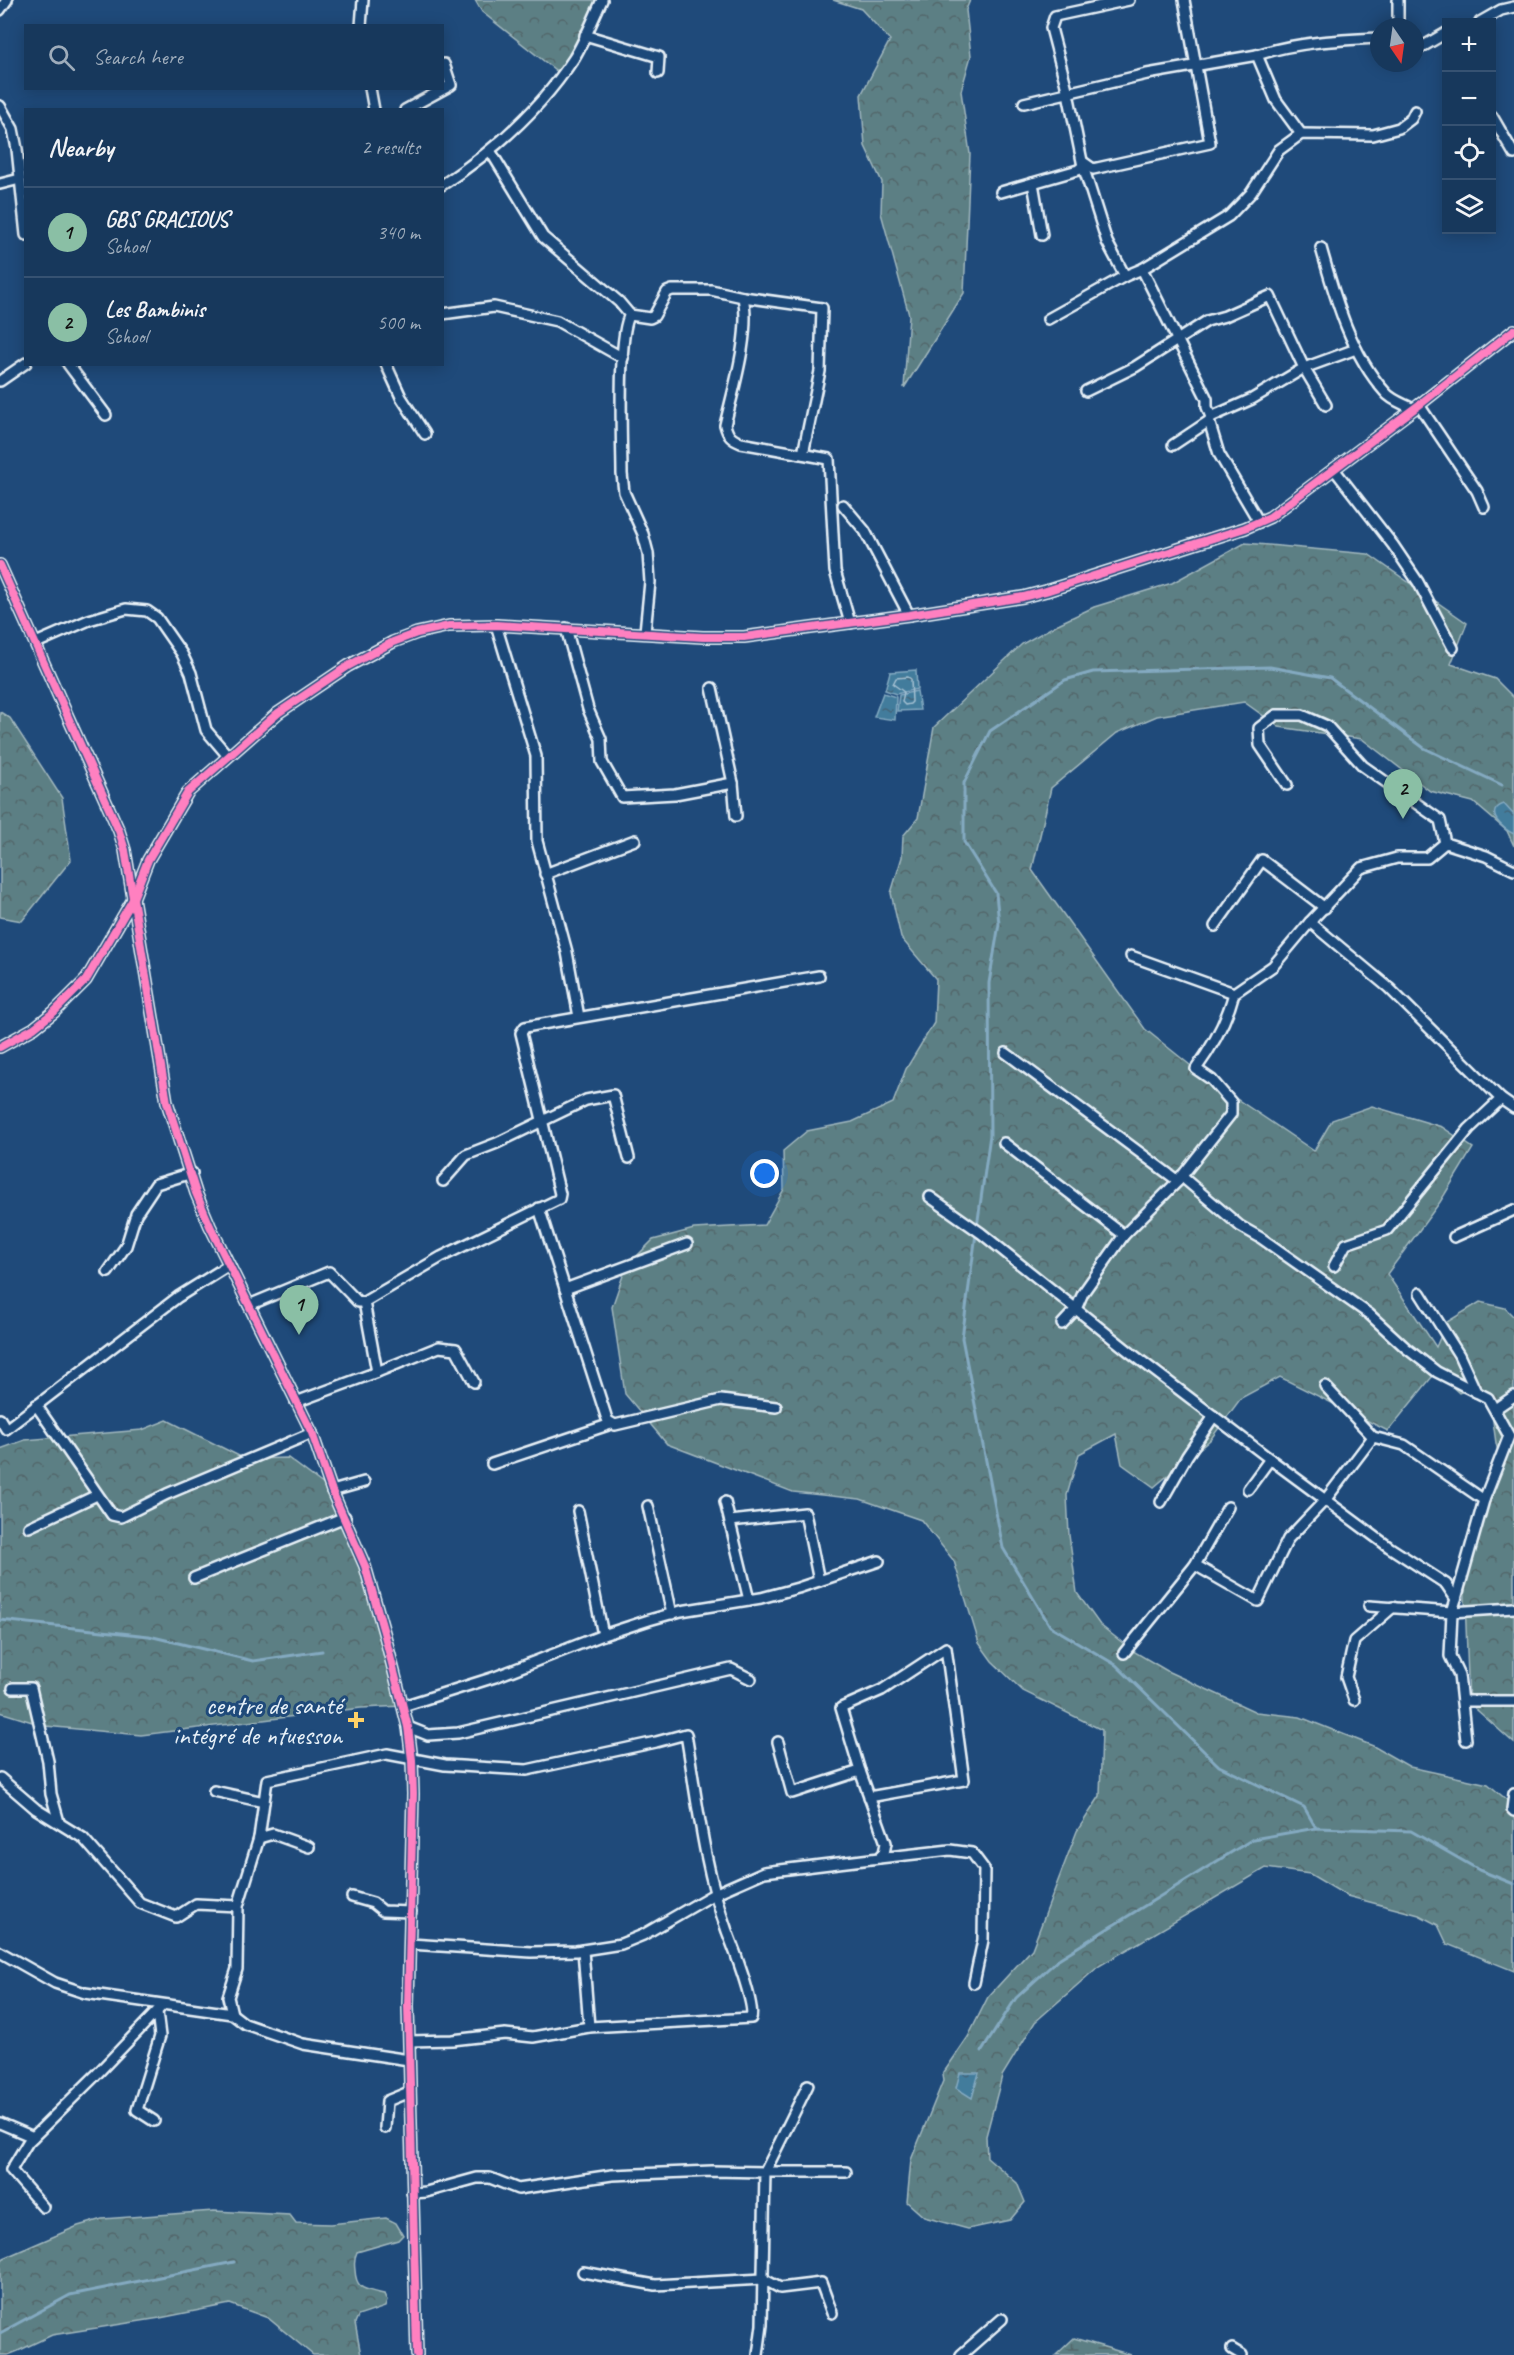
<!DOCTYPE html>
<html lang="en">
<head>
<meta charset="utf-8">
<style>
  :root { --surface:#17385c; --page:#244365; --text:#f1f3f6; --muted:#9eacbb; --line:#365272; --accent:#8abfa5 }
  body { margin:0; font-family:Caveat,sans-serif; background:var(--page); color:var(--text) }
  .controls { position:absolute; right:18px; top:18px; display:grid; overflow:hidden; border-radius:0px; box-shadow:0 3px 15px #0003 }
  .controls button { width:54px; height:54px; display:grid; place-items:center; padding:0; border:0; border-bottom:2px solid var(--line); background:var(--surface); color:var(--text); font:30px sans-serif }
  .compass { position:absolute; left:1370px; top:18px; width:54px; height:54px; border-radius:50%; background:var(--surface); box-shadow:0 3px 15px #0003; rotate:167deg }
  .you { position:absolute; left:765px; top:1174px; width:21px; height:21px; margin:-15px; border:4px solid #fff; border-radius:50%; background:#1a73e8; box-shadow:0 0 0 9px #1a73e833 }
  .badge { display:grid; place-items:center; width:39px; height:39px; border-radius:50%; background:var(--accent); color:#111; font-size:20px; font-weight:700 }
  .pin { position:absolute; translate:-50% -50px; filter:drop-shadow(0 2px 3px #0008) }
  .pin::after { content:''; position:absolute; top:32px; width:21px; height:18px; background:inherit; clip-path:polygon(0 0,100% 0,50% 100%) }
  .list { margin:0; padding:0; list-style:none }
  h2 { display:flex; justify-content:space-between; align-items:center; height:78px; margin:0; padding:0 24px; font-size:26px }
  h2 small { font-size:20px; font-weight:400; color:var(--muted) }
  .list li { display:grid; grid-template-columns:39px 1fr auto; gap:18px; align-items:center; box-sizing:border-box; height:90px; padding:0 24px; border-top:2px solid var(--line) }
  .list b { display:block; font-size:22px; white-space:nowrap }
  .list p { margin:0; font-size:20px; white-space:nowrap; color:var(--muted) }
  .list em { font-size:20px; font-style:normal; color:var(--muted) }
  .icon { flex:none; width:33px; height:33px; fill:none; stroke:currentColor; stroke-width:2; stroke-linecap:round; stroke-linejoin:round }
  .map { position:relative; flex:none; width:1514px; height:2355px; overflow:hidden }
  .search { position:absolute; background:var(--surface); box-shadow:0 3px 15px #0003; left:24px; top:24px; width:420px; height:66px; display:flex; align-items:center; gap:15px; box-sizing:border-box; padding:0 21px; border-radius:0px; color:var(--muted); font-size:22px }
  .panel { position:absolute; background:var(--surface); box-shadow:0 3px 15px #0003; left:24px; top:108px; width:420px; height:258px; border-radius:0px }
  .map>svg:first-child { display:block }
</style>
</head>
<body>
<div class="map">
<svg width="1514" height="2355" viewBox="0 0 1514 2355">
  <defs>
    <pattern id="forest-crowns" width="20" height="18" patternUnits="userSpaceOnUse" patternTransform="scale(1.5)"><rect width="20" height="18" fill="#5c7f84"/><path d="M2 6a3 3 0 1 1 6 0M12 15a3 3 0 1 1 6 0" fill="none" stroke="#52666a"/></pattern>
    <pattern id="wetland-marsh" width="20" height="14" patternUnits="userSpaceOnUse" patternTransform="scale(1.5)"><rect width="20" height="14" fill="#5c7f84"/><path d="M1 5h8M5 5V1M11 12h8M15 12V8" fill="none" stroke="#52666a"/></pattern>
    <pattern id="water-ripples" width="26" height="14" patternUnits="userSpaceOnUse" patternTransform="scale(1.5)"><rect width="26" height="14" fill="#427b9c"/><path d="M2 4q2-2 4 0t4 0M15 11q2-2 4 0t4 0" fill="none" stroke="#446477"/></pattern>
  </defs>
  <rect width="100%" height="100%" fill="#1f4a7a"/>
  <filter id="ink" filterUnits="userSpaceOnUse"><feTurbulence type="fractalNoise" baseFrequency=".0167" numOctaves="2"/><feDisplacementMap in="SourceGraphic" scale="12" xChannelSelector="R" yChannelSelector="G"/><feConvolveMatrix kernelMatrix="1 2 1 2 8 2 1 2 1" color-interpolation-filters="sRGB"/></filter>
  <g filter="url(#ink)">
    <g fill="url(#forest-crowns)" stroke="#a2b8be" stroke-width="1.5">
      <path d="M 475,0 L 602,0 L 586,38 L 559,73 L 482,12 Z"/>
      <path d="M 833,0 L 970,0 L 966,10 L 971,56 L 961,91 L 970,154 L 964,293 L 904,388 L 909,315 L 881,213 L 882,182 L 865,146 L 861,95 L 890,40 L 861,9 Z"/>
      <path d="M 1245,543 L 1368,554 L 1467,623 L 1451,664 L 1495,679 L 1514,698 L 1514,846 L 1507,831 L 1473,802 L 1430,791 L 1362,739 L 1279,727 L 1244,702 L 1157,716 L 1117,733 L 1051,788 L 1032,870 L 1145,1029 L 1210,1081 L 1314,1151 L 1332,1120 L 1372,1106 L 1442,1127 L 1473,1148 L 1440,1202 L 1387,1274 L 1436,1347 L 1447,1322 L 1480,1302 L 1505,1308 L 1514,1317 L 1514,1743 L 1469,1703 L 1464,1573 L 1486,1505 L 1502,1467 L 1496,1443 L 1489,1392 L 1475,1387 L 1459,1393 L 1436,1372 L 1388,1431 L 1280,1377 L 1241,1398 L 1210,1440 L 1154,1487 L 1122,1464 L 1116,1434 L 1079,1454 L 1067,1495 L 1069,1535 L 1077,1593 L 1100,1625 L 1133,1651 L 1169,1672 L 1256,1712 L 1300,1717 L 1373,1746 L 1410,1767 L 1488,1784 L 1514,1806 L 1514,1971 L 1447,1944 L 1438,1925 L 1419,1915 L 1347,1896 L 1310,1874 L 1266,1868 L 1099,1966 L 1035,2022 L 1002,2076 L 986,2136 L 987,2157 L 1017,2183 L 1025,2202 L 1010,2220 L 968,2229 L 924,2217 L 907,2202 L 911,2160 L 943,2081 L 942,2075 L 968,2037 L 988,1997 L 1032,1949 L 1077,1831 L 1100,1796 L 1102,1730 L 1023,1691 L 992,1661 L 979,1643 L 954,1561 L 921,1520 L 860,1499 L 793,1492 L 667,1444 L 625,1394 L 612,1307 L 626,1267 L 653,1240 L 694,1229 L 764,1225 L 784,1189 L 783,1151 L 807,1131 L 852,1122 L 893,1103 L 906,1069 L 934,1023 L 936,979 L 901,938 L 891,893 L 902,857 L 903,836 L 918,818 L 934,727 L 1022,644 L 1058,624 L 1094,607 L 1172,583 Z"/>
      <path d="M 0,712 L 10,718 L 62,798 L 71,860 L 22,921 L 0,917 Z"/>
      <path d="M 167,1420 L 245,1459 L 288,1458 L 332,1491 L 352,1537 L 403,1706 L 361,1708 L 141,1735 L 45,1726 L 0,1712 L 0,1449 L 25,1440 L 142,1430 Z"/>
      <path d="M 214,2211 L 290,2215 L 296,2223 L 330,2224 L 386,2218 L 396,2223 L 403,2235 L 398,2240 L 357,2252 C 354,2258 354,2263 355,2270 C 356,2291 366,2289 384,2294 L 387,2301 L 385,2307 L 358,2316 L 355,2323 L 361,2355 L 313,2355 L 268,2318 L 230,2304 L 160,2318 L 52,2335 L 18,2351 L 8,2355 L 0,2355 L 0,2262 L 4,2258 L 78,2226 L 102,2219 Z"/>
    </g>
    <path fill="url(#wetland-marsh)" stroke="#a2b8be" stroke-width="1.5" d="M 1074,2338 L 1131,2355 L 1056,2355 Z"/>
    <g fill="url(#water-ripples)" stroke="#84aac1" stroke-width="1.5">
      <path d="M 916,670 L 917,689 L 896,694 L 885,690 L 890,672 Z"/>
      <path d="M 917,691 L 920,710 L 897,711 L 899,695 Z"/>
      <path d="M 883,693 L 896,697 L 895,720 L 874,717 Z"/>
      <path d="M 1504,804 L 1514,815 L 1514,834 C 1502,829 1483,811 1504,804 Z"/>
      <path d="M 960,2073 L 979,2073 L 972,2098 L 956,2088 Z"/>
    </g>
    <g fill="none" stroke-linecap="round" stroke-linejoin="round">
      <path stroke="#a6c2d3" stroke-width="1.5" d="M 908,677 L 911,679 L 912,702 L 910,704 L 905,705 L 902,702 L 904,692 L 893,684 L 896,678 Z"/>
      <g stroke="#84aac1" stroke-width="3">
        <path d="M 977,1227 L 990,1135 L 989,983 L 999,924 L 996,893 L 964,842 L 964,783 L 990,731 L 1065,680 L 1093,672 L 1270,667 L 1330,678 L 1424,748 L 1502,785"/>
        <path d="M 976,1234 L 962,1338 L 1003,1548 L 1050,1626 L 1116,1665 L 1219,1766 L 1304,1807 L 1316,1828"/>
        <path d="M 0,1620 L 149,1636 L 253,1661 L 322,1651"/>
        <path d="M 982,2051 L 1016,1998 L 1060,1958 L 1253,1839 L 1316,1828 L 1411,1831 L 1479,1870 L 1514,1884"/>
        <path d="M 0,2333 L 70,2295 L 234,2262"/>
      </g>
      <defs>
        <g id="minor">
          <path d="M 0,10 L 7,0"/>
          <path d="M 1480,22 L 1501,10 L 1514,7"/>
          <path d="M 361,26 L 363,0"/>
          <path d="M 1398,27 L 1398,0"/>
          <path d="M 585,35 L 659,57 L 658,73"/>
          <path d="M 1415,51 L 1446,33"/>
          <path d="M 1257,55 L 1276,100 L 1301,134"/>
          <path d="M 370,88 L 374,110"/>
          <path d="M 1024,103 L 1147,74 L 1257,55 C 1296,42 1338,40 1379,38"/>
          <path d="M 0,106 L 13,129 L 17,149 L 26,235"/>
          <path d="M 405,110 L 451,85 L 444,64"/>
          <path d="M 1492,116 L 1514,154"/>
          <path d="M 491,152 L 543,237 L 619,302 L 630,315 C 617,333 622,446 622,474 L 624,492 L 643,534 L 648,553 L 650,582 L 645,632"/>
          <path d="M 1083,162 L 1093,169 L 1210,143 L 1184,0"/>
          <path d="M 1083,166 L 1107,242 L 1125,276"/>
          <path d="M 1033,183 L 1042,235"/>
          <path d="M 0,184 L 20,179"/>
          <path d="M 442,185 C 494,151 540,110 574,58 C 585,40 593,19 602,0"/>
          <path d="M 1001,192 L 1078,170 L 1083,166 L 1068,93 L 1051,28 L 1055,16 L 1129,0"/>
          <path d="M 1321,248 C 1335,297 1350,353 1385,392 C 1391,400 1404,404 1413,409"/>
          <path d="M 1142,269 L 1207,399 L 1207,407 L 1211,417 L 1209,421 L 1173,445"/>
          <path d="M 743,297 C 751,333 733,390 725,425 C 728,436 731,439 741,443 L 829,459 L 835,571 L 850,623"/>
          <path d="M 442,314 L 494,307 L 557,321 L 623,358"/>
          <path d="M 630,315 L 650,318 L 654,316 L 667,292 L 672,290 L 711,290 L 743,297 L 822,308 L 820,371 L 803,454"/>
          <path d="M 1048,319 L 1125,276 L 1142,269 L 1229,216 L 1251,193 L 1279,150 L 1301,134 L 1373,135 L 1399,128 L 1411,119 L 1415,111"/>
          <path d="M 68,364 L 106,415"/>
          <path d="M 386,364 L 401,397 L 425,434"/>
          <path d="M 0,381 L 26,363"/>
          <path d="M 1086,391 L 1135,367 L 1207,321 L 1225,316 L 1270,296 L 1304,368 L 1326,405"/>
          <path d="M 1419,405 L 1477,491 L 1484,507"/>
          <path d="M 1211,417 L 1252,399 L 1304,368 L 1356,349"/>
          <path d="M 1209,421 L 1219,454 L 1259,522"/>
          <path d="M 1334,469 L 1393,545 L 1418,582 L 1453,648"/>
          <path d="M 843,505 L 865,531 L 909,615"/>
          <path d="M 0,565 L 119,831 L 125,850 L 167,1102 L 196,1193 L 210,1226 L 312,1433 L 332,1491 L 365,1566 L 385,1636 L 408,1727 L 412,1760 L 413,1794 L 408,2006 L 417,2355"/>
          <path d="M 496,625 L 536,756 L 537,841 L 567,952 L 579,1017"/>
          <path d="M 566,628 L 588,709 L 601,739 L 602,762 L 622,797 L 675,794 L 733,783"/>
          <path d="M 36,643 L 89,620 L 126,609 L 147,611 L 157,618 L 182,654 L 191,673 L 206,730 L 228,756"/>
          <path d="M 712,688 L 733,783 L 736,816"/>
          <path d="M 1445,843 L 1486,856 L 1514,870"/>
          <path d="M 545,874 L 635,840"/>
          <path d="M 1310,922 L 1389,988 L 1501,1099 L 1514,1108"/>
          <path d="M 1215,926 L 1262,860 L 1325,908"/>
          <path d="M 1131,956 L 1234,993"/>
          <path d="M 0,1047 L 34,1028 L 54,1012 L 86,980 L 132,901 L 148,860 L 188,792 L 278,713 L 348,666 L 393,642 L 417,633 L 449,626 L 496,625 L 703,637 L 744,637 L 909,615 L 1023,597 L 1046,591 L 1245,528 L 1270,517 L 1419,405 L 1514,330"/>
          <path d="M 1006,1053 L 1178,1181"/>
          <path d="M 1004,1143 L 1124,1235"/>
          <path d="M 1181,1176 L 1240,1226 L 1261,1238 L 1369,1314 L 1406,1348 L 1437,1372 L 1488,1398 L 1509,1436 L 1484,1500 L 1456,1599"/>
          <path d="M 443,1181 L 466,1155 L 497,1143 L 586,1100 L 613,1095 L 629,1158"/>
          <path d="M 930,1197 L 981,1233 L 1131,1353 L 1270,1459"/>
          <path d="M 539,1208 L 606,1416 L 608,1421 L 615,1425 L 721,1400 L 776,1407"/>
          <path d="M 1454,1237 L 1514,1210"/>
          <path d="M 1334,1266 L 1346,1244 L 1387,1230 L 1469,1129 L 1501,1099"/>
          <path d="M 108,1272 L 126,1246 L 136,1214 L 156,1184 L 192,1173"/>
          <path d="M 565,1289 L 687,1244"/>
          <path d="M 1420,1293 L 1459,1355 L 1476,1392"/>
          <path d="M 249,1305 L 329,1272 L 358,1302 L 364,1302 L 441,1257 L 559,1199 L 560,1194 L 521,1033 L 525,1027 L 819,976"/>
          <path d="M 1062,1324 L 1076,1309 L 1083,1293 L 1124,1235 L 1178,1181 L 1231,1114 L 1231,1102 L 1212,1080 L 1196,1069 C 1212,1047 1227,1020 1234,993 L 1273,966 L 1310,922 L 1361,868 L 1397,858 L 1427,858 L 1445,843 L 1440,820 L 1363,766 L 1327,726 L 1302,715 L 1276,715 L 1259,728 L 1260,745 L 1287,785"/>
          <path d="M 377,1372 L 439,1347 L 456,1349 L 474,1382"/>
          <path d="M 1325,1386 L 1373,1437 L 1404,1445 L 1484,1500"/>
          <path d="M 296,1402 L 377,1372 L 364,1302"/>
          <path d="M 36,1405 L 112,1515 L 121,1517 L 167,1494 L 312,1433"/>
          <path d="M 1495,1409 L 1514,1396"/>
          <path d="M 0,1419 L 6,1429 L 178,1297 L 229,1265"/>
          <path d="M 492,1464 L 611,1424"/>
          <path d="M 1248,1489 L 1270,1459 L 1389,1547 L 1446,1584 L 1456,1599 L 1452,1612 L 1450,1656 L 1459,1675 L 1466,1740"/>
          <path d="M 332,1491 L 364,1482"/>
          <path d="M 725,1502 L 749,1600"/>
          <path d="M 1161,1502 L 1187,1456 L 1214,1416"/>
          <path d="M 648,1506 L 672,1614"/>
          <path d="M 578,1511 L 603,1635"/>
          <path d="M 730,1521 L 805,1513 L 819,1581"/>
          <path d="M 29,1527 L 97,1495"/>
          <path d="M 1195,1565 L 1258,1601 L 1288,1539 L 1326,1499 L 1373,1437"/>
          <path d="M 194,1578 L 345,1517"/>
          <path d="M 1369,1606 L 1452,1612 L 1514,1608"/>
          <path d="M 1124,1653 L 1195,1565 L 1228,1507"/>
          <path d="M 13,1688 L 31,1688 L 48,1761 L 51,1794 L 59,1822"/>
          <path d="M 1354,1700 L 1346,1677 L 1354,1641 L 1393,1607"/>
          <path d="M 1462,1701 L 1514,1701"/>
          <path d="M 403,1706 L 495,1677 L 603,1635 L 649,1620 L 681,1611 L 761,1598 L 798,1588 L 879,1561"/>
          <path d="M 408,1727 L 428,1735 L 458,1733 L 731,1669 L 751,1679"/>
          <path d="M 778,1742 L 792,1793 L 860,1771"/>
          <path d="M 0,1778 L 36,1809 L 83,1838 L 140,1903 L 176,1917 L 196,1904 L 238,1906"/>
          <path d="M 214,1791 L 264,1802"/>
          <path d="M 1514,1794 L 1512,1809 L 1514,1811"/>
          <path d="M 259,1838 L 273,1834 L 309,1847"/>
          <path d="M 879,1858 L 950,1850 L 972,1853 L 984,1869 L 983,1940 L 974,1983"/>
          <path d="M 352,1897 L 373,1903 L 383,1911 L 411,1912"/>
          <path d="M 410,1944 L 531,1952 L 576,1951 L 602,1947 L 621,1944 L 643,1935 L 714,1894 L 764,1872 L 879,1858 L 884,1853 L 886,1843 L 860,1771 L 841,1708 L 882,1690 L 946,1648 L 964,1780 L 869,1797"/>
          <path d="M 583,1950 L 589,2027"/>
          <path d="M 0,1952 L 55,1983 L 85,1993 L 232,2014 L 245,2024 L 303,2044 L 409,2060"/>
          <path d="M 232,2014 L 228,1997 L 237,1969 L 238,1906 L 259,1838 L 267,1780 L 387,1754 L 445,1765 L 527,1770 L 656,1742 L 686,1734 C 697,1800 704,1868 727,1931 C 733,1946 756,2007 751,2018 L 589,2027 L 533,2037 L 505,2034 L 452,2040 L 409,2041"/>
          <path d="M 154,2121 L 137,2110 L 160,2036 L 157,2012"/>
          <path d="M 0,2123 L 33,2137"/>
          <path d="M 385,2128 L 387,2101 L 409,2092"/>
          <path d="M 765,2172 L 808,2085"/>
          <path d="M 765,2172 L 846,2172"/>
          <path d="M 412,2193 L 426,2192 L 477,2178 L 490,2178 L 518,2189 L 612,2175 L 712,2171 L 765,2172 L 762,2325 L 758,2355"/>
          <path d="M 43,2207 L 11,2170 L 28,2142 L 95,2076 L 163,2005"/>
          <path d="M 583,2272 L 655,2285 L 763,2279 L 780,2288 L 821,2283 L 832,2313"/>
          <path d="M 1232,2349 L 1242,2355"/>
          <path d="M 961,2355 L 1002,2319"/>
        </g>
      </defs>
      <use href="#minor" stroke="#e8f1f8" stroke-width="14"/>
      <use href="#minor" stroke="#1f4a7a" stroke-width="9"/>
      <defs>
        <g id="cycleway">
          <path d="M 0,565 L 119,831 L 125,850 L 167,1102 L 196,1193 L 210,1226 L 312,1433 L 332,1491 L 365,1566 L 385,1636 L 408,1727 L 412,1760 L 413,1794 L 408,2006 L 417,2355"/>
          <path d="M 0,1047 L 34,1028 L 54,1012 L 86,980 L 132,901 L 148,860 L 188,792 L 278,713 L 348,666 L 393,642 L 417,633 L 449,626 L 496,625 L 703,637 L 744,637 L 909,615 L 1023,597 L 1046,591 L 1245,528 L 1270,517 L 1419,405 L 1514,330"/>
        </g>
      </defs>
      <use href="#cycleway" stroke="#1f4a7a" stroke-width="11"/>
      <use href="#cycleway" stroke="#ff80c0" stroke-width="8"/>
    </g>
  </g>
  <path fill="#ffd166" stroke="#1f4a7a" stroke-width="2" d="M353 1711h6v6h6v6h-6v6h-6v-6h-6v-6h6z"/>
  <g text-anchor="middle" stroke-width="6" stroke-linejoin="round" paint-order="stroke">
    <g font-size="26" fill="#e8f1f8" stroke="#1f4a7a" text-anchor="end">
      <text x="342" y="1714">centre de santé<tspan x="342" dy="30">intégré de ntuesson</tspan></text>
    </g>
  </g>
</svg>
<div class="controls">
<button>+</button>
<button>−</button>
<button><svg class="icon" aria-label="locate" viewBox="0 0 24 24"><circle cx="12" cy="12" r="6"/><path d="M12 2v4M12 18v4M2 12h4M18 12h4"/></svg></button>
<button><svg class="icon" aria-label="layers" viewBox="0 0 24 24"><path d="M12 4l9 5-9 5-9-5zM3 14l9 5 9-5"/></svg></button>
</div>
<svg class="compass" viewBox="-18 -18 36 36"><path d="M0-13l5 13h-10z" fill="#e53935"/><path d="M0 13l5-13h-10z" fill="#9eacbb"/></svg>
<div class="you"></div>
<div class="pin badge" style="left:299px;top:1335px">1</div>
<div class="pin badge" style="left:1403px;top:819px">2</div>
<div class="search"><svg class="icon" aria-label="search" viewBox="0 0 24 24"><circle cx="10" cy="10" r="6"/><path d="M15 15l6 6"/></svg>Search here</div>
<section class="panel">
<h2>Nearby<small>2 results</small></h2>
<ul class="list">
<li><span class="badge">1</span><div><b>GBS GRACIOUS</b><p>School</p></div><em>340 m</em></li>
<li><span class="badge">2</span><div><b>Les Bambinis</b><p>School</p></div><em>500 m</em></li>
</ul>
</section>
</div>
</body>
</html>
